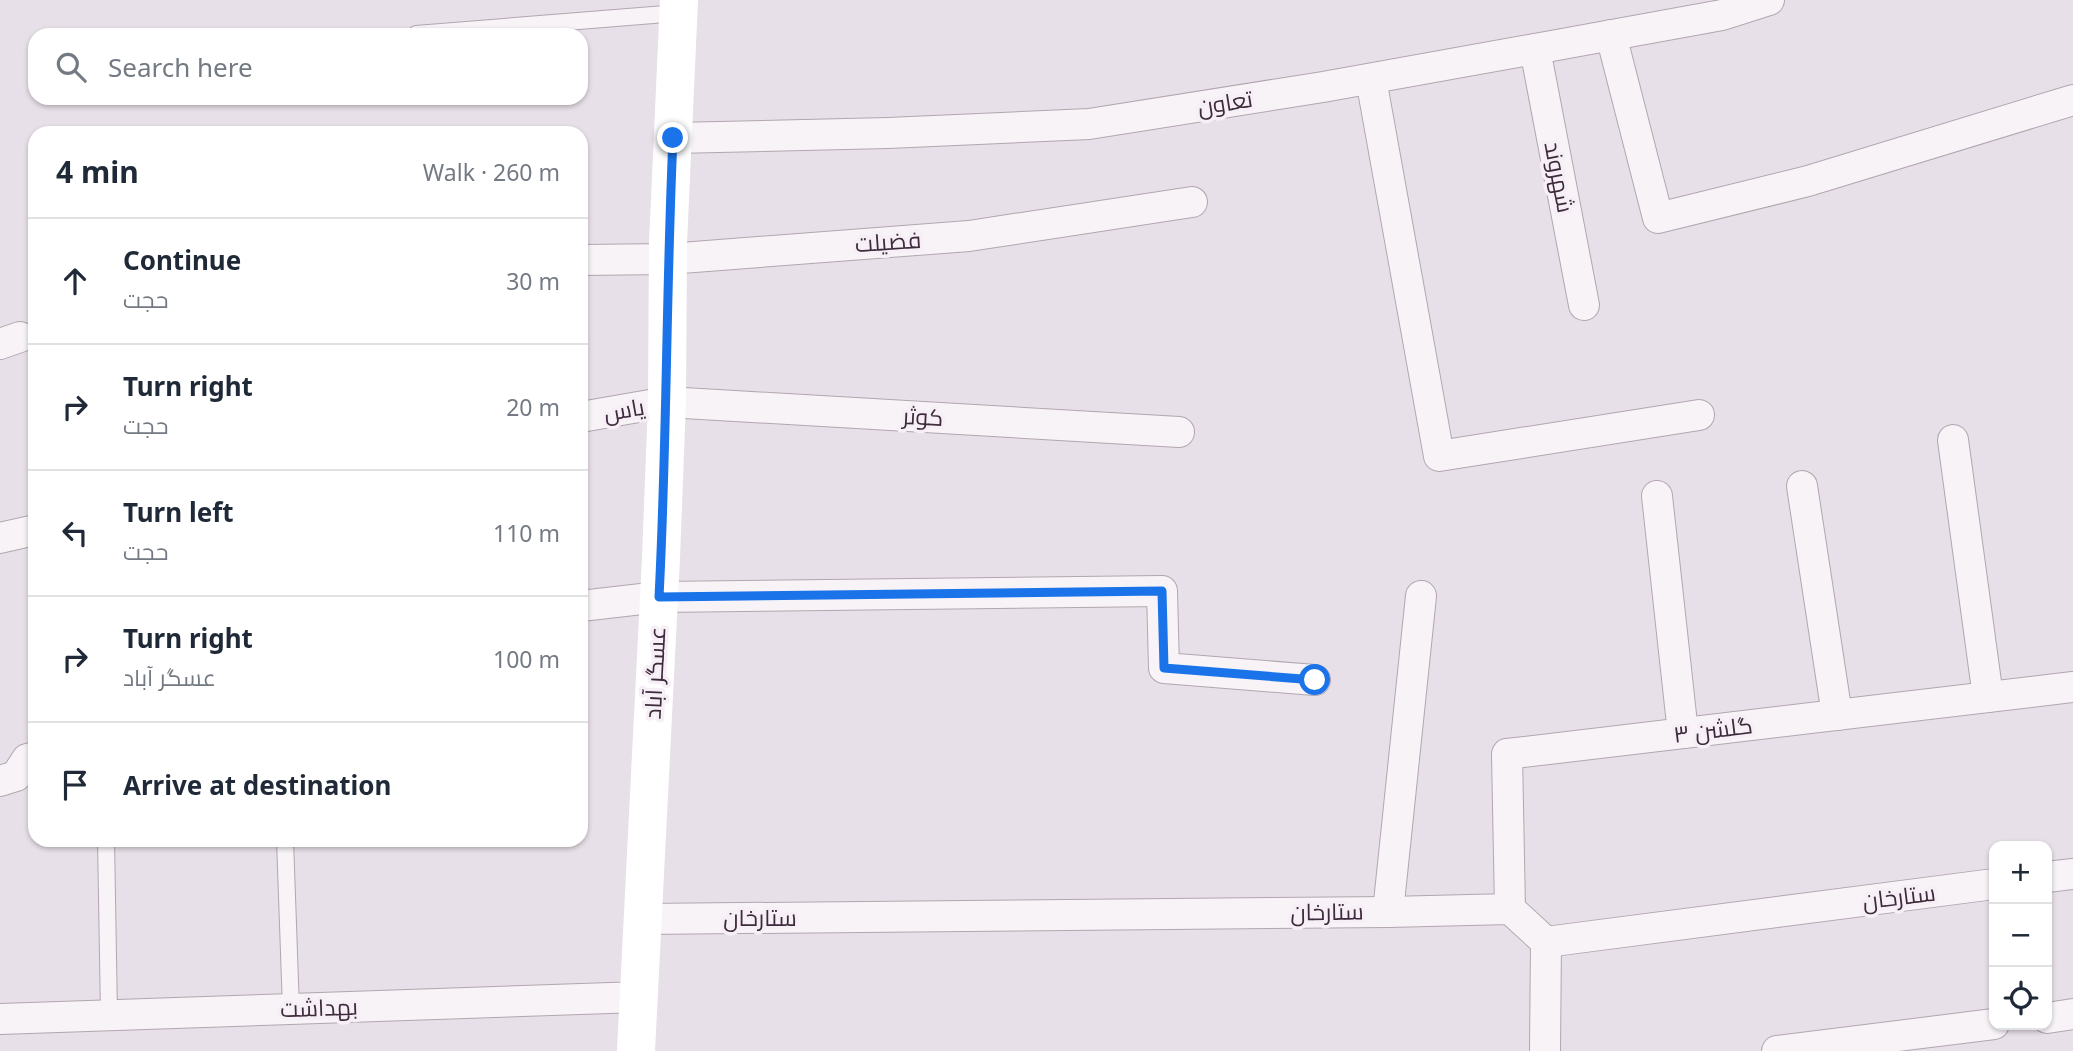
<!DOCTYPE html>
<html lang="en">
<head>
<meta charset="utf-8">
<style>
  :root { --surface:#fff; --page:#f2f2f3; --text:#1f2937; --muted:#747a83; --line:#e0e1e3 }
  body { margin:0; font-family:"Noto Sans",Cairo,sans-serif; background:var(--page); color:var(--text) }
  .controls { position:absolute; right:21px; bottom:21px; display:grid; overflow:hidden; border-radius:14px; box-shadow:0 2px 5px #0004 }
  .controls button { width:63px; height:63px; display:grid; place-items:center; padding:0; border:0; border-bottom:2px solid var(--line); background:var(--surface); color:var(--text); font:35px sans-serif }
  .stop { position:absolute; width:21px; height:21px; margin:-16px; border:5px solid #1a73e8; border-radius:50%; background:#fff }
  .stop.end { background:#1a73e8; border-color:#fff; box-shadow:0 2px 7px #0008 }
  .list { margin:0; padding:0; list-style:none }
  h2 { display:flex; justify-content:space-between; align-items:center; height:91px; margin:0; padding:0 28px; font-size:30px }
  h2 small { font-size:23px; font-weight:400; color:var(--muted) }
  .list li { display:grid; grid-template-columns:46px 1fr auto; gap:21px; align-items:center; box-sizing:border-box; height:126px; padding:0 28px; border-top:2px solid var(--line) }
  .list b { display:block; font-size:26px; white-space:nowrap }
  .list p { margin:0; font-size:23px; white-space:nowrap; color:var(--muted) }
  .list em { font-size:23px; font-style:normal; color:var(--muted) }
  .icon { flex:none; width:38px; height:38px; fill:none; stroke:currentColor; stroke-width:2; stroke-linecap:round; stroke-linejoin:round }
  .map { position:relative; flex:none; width:2073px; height:1051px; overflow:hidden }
  .search { position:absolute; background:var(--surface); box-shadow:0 2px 5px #0004; left:28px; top:28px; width:560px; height:77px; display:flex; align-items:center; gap:18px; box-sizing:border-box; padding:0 24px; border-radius:21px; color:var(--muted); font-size:26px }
  .panel { position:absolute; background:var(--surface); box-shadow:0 2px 5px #0004; left:28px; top:126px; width:560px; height:721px; border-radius:21px }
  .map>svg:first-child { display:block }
</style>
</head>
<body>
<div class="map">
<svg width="2073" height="1051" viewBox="0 0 2073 1051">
  <rect width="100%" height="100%" fill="#e8e0e8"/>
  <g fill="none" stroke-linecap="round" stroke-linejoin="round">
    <defs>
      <g id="lane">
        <path d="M 416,34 L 678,13"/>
        <path d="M 106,840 L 109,1015"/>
        <path d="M 285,840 L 291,1009"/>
      </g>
      <g id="street">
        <path d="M 1611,35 L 1658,218 L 1808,181 L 2073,100"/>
        <path d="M 1535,49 L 1584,305"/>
        <path d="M 1371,79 L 1439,456 L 1699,415"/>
        <path d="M 673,138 L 888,133 L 1089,124 L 1323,87 L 1535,49 L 1722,15 L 1769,0"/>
        <path d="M 581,260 L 668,259 L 969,236 L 1192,202"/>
        <path d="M 0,344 L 20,337"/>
        <path d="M 581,417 L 667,402 L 1179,432"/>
        <path d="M 1953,440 L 1988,697"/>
        <path d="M 1802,486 L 1837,715"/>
        <path d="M 1657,496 L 1683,733"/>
        <path d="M 0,538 L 35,530"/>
        <path d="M 581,606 L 659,597 L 1162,591 L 1164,668 L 1315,680"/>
        <path d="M 0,781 L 16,776 L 27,759 L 35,757"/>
        <path d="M 2047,877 L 2073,874"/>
        <path d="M 1510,909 L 1507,754 L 2073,687"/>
        <path d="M 1388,912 L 1421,596"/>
        <path d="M 643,919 L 1388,912 L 1510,909 L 1546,942 L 1994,884"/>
        <path d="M 2047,1018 L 2073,1014"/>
        <path d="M 0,1019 L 639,997"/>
        <path d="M 1545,1051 L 1546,942"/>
        <path d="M 1777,1051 L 1994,1024"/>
      </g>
    </defs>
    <use href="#lane" stroke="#b2a6b1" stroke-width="18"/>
    <use href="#street" stroke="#b2a6b1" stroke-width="32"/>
    <use href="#lane" stroke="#f7f3f7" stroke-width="16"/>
    <use href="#street" stroke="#f7f3f7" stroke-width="30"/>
    <path stroke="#fff" stroke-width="38" d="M 636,1051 L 661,558 L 667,402 L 668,243 L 679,0"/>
  </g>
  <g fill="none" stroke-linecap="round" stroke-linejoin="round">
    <path stroke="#1a73e8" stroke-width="9" d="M 673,138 C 666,291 667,444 659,597 L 1162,591 L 1164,668 L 1315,680"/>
  </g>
  <g text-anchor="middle" stroke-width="7" stroke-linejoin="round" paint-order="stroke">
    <g font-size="23" fill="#3e2a3d" stroke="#f6f0f6">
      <text transform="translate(1225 103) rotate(-9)" y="8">تعاون</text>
      <text transform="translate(1559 177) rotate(79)" y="8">شهروند</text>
      <text transform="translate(888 242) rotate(-4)" y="8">فضیلت</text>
      <text transform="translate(624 410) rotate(-10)" y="8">یاس</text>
      <text transform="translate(923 417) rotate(3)" y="8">کوثر</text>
      <text transform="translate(655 673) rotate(-87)" y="8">عسگر آباد</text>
      <text transform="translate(1713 730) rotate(-7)" y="8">گلشن ۳</text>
      <text transform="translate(1899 897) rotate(-7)" y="8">ستارخان</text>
      <text transform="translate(1327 912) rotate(-1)" y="8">ستارخان</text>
      <text x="760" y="926">ستارخان</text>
      <text transform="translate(319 1008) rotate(-2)" y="8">بهداشت</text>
    </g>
  </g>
</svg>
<div class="controls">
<button>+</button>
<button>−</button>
<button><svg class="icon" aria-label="locate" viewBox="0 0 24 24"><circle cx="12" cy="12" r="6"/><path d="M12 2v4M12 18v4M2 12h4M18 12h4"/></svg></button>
</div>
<div class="stop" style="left:1315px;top:680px"></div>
<div class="stop end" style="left:673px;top:138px"></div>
<div class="search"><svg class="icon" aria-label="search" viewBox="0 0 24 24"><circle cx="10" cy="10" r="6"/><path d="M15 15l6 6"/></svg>Search here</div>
<section class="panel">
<h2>4 min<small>Walk · 260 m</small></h2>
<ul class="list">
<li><svg class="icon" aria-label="ahead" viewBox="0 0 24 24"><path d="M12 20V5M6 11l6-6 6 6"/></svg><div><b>Continue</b><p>حجت</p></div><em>30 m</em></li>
<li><svg class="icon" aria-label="right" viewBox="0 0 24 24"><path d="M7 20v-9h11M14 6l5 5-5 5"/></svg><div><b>Turn right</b><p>حجت</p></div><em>20 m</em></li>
<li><svg class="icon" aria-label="left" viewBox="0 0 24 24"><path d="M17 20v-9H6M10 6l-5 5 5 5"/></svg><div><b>Turn left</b><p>حجت</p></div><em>110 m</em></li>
<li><svg class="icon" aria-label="right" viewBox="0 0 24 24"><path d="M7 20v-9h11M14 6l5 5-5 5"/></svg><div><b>Turn right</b><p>عسگر آباد</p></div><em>100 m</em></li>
<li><svg class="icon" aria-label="arrive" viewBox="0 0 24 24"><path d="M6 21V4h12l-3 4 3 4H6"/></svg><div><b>Arrive at destination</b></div></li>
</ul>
</section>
</div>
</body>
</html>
